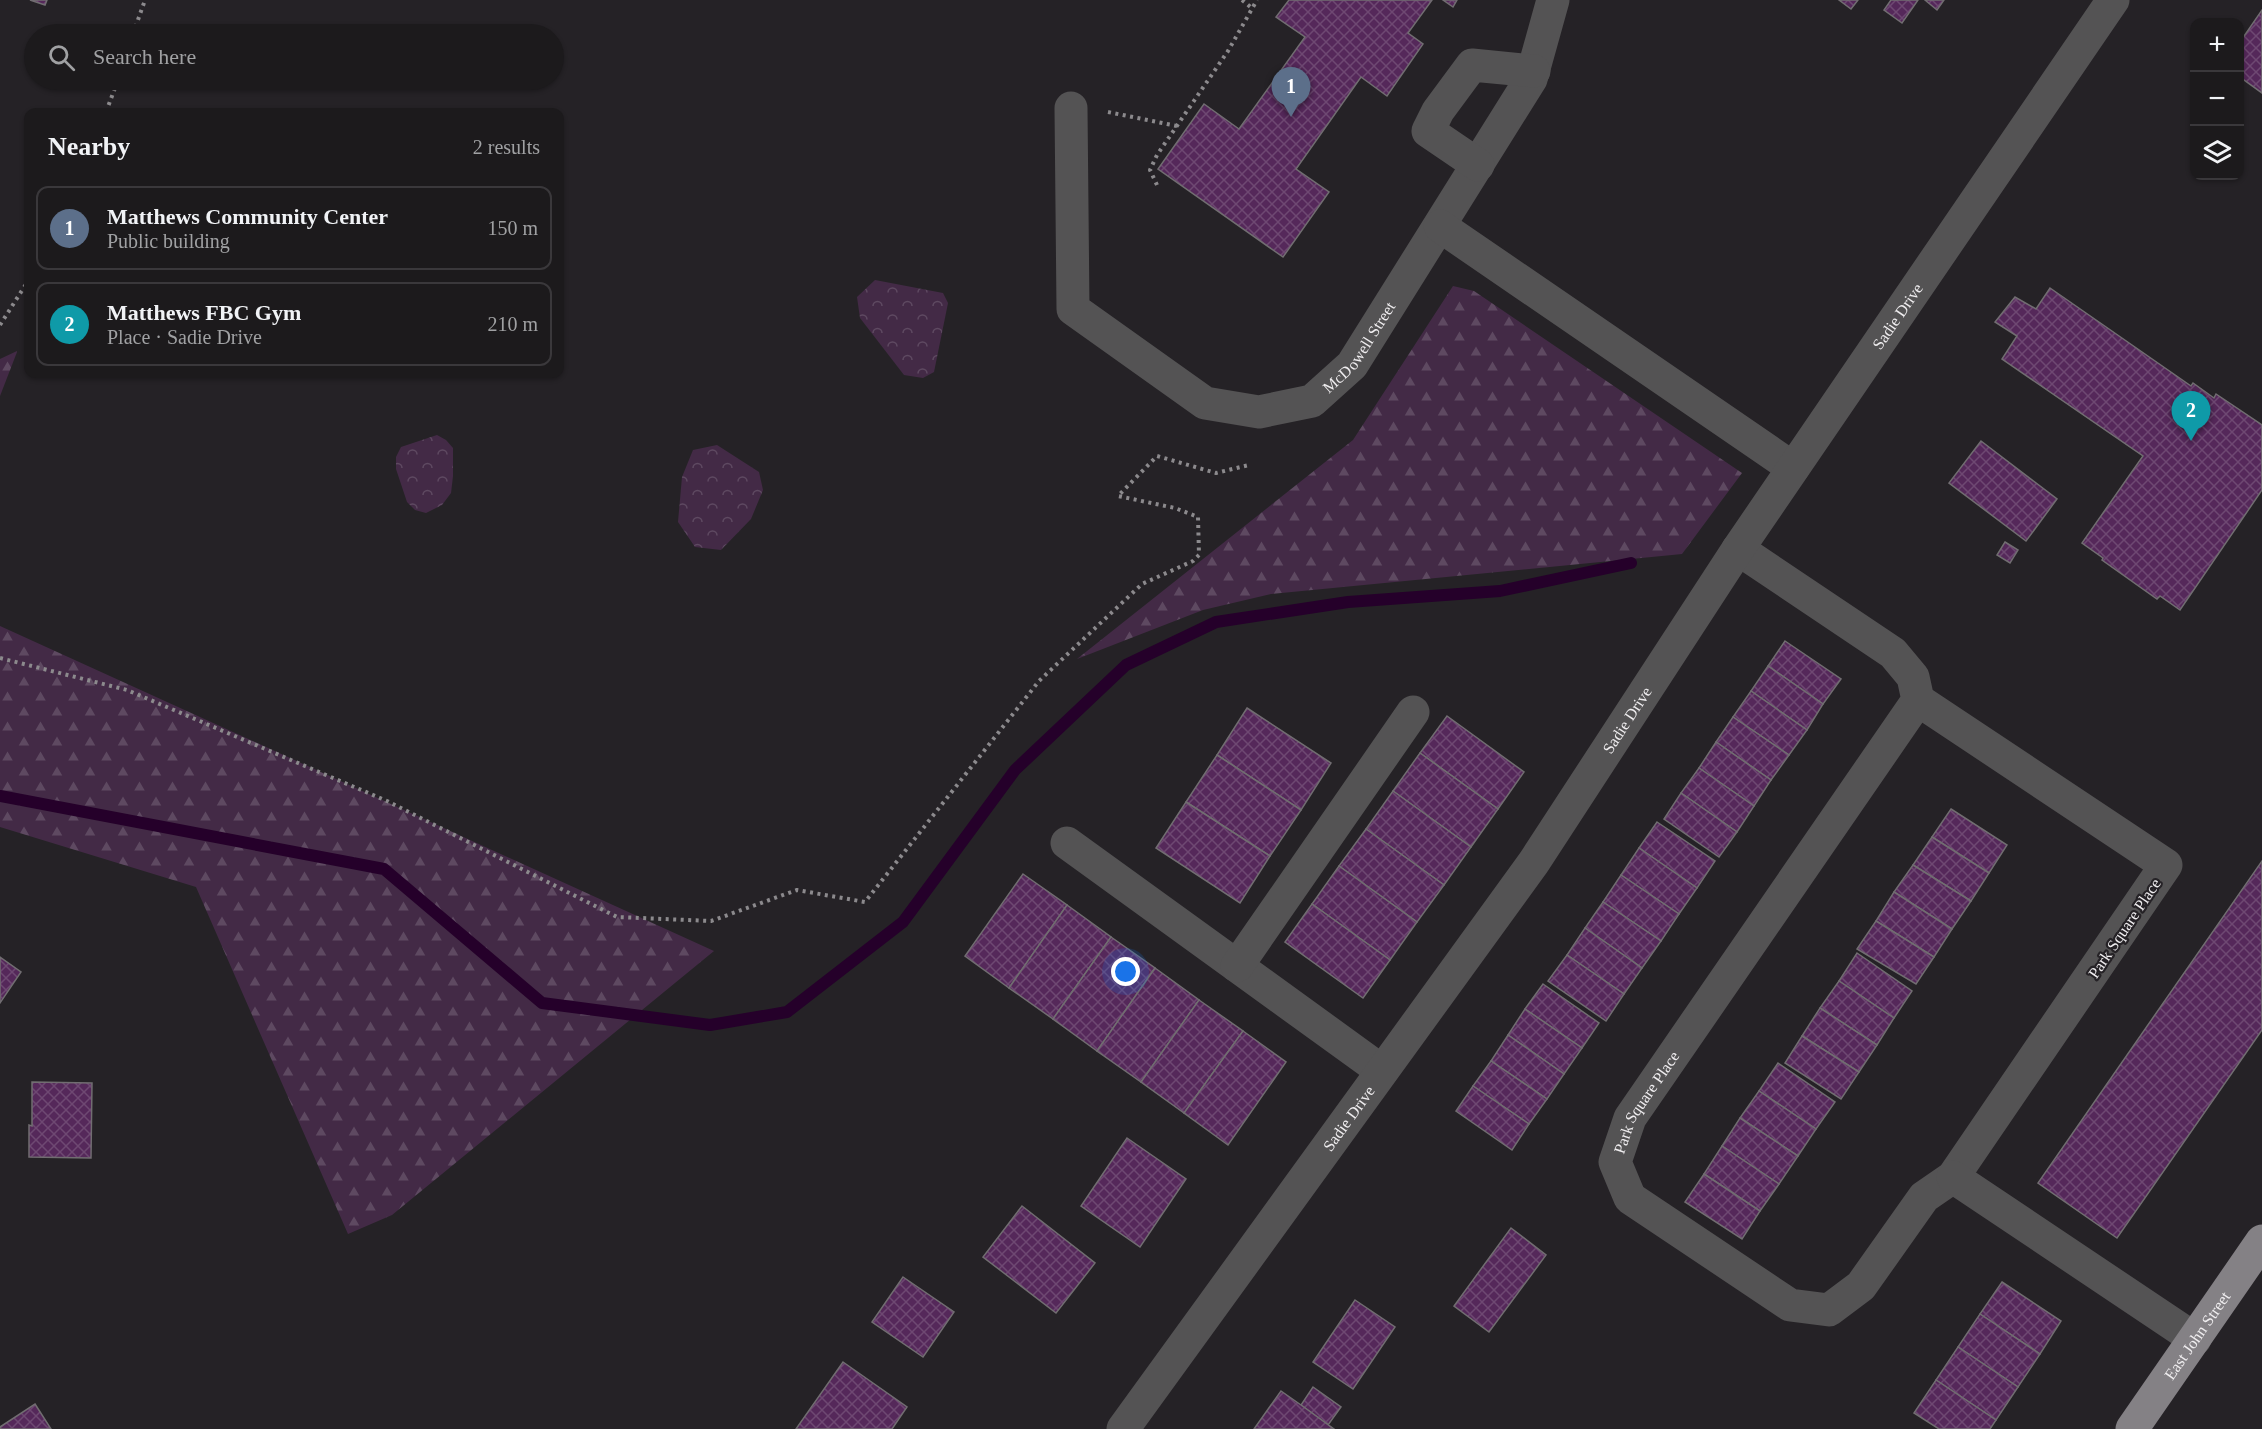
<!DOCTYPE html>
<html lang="en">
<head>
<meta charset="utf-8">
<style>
  :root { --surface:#1c1a1c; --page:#292729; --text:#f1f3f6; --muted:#a0a1a3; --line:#3a383b; --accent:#8c9099 }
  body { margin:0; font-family:"Times New Roman",serif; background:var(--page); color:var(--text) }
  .controls { position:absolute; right:18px; top:18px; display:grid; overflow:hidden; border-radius:12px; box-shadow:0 2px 4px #0004 }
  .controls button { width:54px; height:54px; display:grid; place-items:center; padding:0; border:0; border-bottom:2px solid var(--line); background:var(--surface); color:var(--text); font:30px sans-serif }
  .you { position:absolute; left:1126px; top:972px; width:21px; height:21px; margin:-15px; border:4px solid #fff; border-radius:50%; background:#1a73e8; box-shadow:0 0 0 9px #1a73e833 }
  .badge { display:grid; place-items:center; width:39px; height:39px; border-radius:50%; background:var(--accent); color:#fff; font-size:20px; font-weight:700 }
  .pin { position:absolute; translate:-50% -50px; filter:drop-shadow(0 2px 3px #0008) }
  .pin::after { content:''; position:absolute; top:32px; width:21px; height:18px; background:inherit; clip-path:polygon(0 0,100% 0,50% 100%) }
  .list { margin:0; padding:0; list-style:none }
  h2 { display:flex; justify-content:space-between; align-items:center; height:78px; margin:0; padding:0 24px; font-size:26px }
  h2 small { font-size:20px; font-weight:400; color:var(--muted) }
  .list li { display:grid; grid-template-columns:39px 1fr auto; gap:18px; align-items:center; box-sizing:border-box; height:84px; margin:0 12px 12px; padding:0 12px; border:2px solid var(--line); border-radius:12px }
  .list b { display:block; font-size:22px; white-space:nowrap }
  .list p { margin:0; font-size:20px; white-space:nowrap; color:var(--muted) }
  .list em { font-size:20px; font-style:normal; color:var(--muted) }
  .icon { flex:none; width:33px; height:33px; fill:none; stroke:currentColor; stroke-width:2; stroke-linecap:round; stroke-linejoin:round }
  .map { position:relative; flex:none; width:2262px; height:1429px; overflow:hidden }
  .search { position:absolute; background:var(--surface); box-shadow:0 2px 4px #0004; left:24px; top:24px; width:540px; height:66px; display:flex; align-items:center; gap:15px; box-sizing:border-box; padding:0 21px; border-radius:33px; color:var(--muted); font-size:22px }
  .panel { position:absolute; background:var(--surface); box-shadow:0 2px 4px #0004; left:24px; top:108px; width:540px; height:270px; border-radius:12px }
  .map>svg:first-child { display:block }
</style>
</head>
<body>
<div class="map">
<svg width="2262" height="1429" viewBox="0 0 2262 1429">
  <defs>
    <pattern id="forest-firs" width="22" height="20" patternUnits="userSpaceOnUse" patternTransform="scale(1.5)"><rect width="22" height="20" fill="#432a46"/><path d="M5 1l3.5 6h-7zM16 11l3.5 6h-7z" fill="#5e4961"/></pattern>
    <pattern id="park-crowns" width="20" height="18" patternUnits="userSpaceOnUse" patternTransform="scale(1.5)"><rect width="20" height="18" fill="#432a46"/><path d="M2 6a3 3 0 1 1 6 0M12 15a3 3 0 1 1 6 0" fill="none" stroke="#5e4961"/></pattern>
    <pattern id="building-cross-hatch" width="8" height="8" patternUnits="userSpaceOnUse" patternTransform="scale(1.5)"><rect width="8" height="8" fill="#55285a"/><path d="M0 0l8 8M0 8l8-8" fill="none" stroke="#6e4872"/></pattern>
  </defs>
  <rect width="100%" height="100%" fill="#252226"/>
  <g fill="url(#forest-firs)">
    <path d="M 1453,286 L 1474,291 L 1742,473 L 1682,554 L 1271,594 L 1203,610 L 1077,659 L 1353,440 Z"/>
    <path d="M 17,351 L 17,352 L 0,396 L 0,359 Z"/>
    <path d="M 0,626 L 714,951 L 392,1215 L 348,1234 L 196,887 L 0,827 Z"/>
  </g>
  <g fill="url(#park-crowns)">
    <path d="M 875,280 L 943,293 L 948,303 L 934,372 L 923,378 L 904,375 L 860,318 L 857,297 Z"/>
    <path d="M 437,435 L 446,440 L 453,448 L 453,476 L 451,493 L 442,505 L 426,513 L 415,510 L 407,502 L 396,469 L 396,457 L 401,447 Z"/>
    <path d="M 717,445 L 759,472 L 763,490 L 751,519 L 721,550 L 695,547 L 678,522 L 682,477 L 693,450 Z"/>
  </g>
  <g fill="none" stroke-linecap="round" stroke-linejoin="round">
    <path stroke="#25002a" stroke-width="12" d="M 0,796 L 384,869 L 542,1003 L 710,1025 L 787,1012 L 903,922 L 1015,770 L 1126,665 L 1216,622 L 1348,602 L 1500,591 L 1631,563"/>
  </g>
  <g fill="url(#building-cross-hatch)" stroke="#716d71" stroke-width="1.5">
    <path d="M 30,0 L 47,0 L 45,5 Z"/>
    <path d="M 1289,0 L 1432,0 L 1408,33 L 1423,44 L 1387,96 L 1361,77 L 1296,169 L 1329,192 L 1283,257 L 1158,169 L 1204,104 L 1239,129 L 1305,37 L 1276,17 Z"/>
    <path d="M 1443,0 L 1457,0 L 1453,7 Z"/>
    <path d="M 1839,0 L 1858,0 L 1851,9 Z"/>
    <path d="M 1891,0 L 1918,0 L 1902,23 L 1884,10 Z"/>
    <path d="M 1925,0 L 1944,0 L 1937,10 Z"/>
    <path d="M 2262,10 L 2262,93 L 2240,77 L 2240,42 Z"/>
    <path d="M 2050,288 L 2191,386 L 2193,383 L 2214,398 L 2216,394 L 2262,425 L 2262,490 L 2180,610 L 2160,596 L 2157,599 L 2102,560 L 2103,558 L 2082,543 L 2143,456 L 2002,359 L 2017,336 L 1995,322 L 2015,297 L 2036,309 Z"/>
    <path d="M 1981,441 L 2057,499 L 2026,541 L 1949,483 Z"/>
    <path d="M 2005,542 L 2018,550 L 2010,563 L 1997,555 Z"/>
    <path d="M 1785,641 L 1841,679 L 1823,704 L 1768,666 Z"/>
    <path d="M 1768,666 L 1823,704 L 1807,730 L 1751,691 Z"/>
    <path d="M 1751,691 L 1807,730 L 1789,755 L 1733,717 Z"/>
    <path d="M 1247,708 L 1331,763 L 1301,810 L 1217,755 Z"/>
    <path d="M 1447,716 L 1524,772 L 1498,809 L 1420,753 Z"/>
    <path d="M 1733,717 L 1789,755 L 1771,780 L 1716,742 Z"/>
    <path d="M 1716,742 L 1771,780 L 1754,806 L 1699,768 Z"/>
    <path d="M 1420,753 L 1498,809 L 1471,847 L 1393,791 Z"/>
    <path d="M 1217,755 L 1301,810 L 1270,856 L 1186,802 Z"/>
    <path d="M 1699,768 L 1754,806 L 1737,832 L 1681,793 Z"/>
    <path d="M 1393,791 L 1471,847 L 1444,885 L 1366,829 Z"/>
    <path d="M 1681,793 L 1737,832 L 1719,857 L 1664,819 Z"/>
    <path d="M 1186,802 L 1270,856 L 1240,903 L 1156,848 Z"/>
    <path d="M 1951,809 L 2007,845 L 1989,873 L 1932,837 Z"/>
    <path d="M 1657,822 L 1715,861 L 1697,888 L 1639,848 Z"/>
    <path d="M 1366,829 L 1444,885 L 1417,922 L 1339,866 Z"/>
    <path d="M 1932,837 L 1989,873 L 1971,901 L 1913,865 Z"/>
    <path d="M 1639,848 L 1697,888 L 1679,914 L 1621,875 Z"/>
    <path d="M 2262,861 L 2262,1030 L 2117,1238 L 2038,1183 Z"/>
    <path d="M 1913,865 L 1971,901 L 1952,929 L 1894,892 Z"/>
    <path d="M 1339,866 L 1417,922 L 1390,960 L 1312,904 Z"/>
    <path d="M 1023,874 L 1067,905 L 1009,988 L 965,956 Z"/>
    <path d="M 1621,875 L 1679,914 L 1661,941 L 1603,902 Z"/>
    <path d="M 1894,892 L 1952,929 L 1934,957 L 1876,921 Z"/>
    <path d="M 1603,902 L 1661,941 L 1642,968 L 1585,928 Z"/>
    <path d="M 1312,904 L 1390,960 L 1363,998 L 1285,942 Z"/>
    <path d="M 1067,905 L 1111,937 L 1053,1019 L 1009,988 Z"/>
    <path d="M 1876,921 L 1934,957 L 1916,984 L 1857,949 Z"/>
    <path d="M 1585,928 L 1642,968 L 1624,994 L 1567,955 Z"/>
    <path d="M 1111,937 L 1155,968 L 1097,1051 L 1053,1019 Z"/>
    <path d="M 1857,953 L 1912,991 L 1894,1018 L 1839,981 Z"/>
    <path d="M 1567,955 L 1624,994 L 1606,1021 L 1548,981 Z"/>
    <path d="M 0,957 L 21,972 L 0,1003 Z"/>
    <path d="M 1155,968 L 1199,1000 L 1141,1082 L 1097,1051 Z"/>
    <path d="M 1839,981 L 1894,1018 L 1877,1045 L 1820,1008 Z"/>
    <path d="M 1543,984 L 1599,1023 L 1582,1048 L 1525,1009 Z"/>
    <path d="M 1199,1000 L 1243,1031 L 1184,1113 L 1141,1082 Z"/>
    <path d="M 1820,1008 L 1877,1045 L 1859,1072 L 1802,1036 Z"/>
    <path d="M 1525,1009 L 1582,1048 L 1564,1074 L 1508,1035 Z"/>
    <path d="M 1243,1031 L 1286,1062 L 1228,1145 L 1184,1113 Z"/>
    <path d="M 1508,1035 L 1564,1074 L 1547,1099 L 1491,1061 Z"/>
    <path d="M 1802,1036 L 1859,1072 L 1841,1099 L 1785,1063 Z"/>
    <path d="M 1491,1061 L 1547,1099 L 1529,1124 L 1473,1086 Z"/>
    <path d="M 1778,1063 L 1835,1102 L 1816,1129 L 1759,1091 Z"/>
    <path d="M 32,1082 L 92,1083 L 91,1158 L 29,1157 L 29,1125 L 32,1126 Z"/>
    <path d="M 1473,1086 L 1529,1124 L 1512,1150 L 1456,1111 Z"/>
    <path d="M 1759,1091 L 1816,1129 L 1798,1156 L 1740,1118 Z"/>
    <path d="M 1740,1118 L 1798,1156 L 1779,1184 L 1722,1146 Z"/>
    <path d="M 1127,1138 L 1186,1179 L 1140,1247 L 1081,1206 Z"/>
    <path d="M 1722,1146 L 1779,1184 L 1760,1211 L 1704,1174 Z"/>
    <path d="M 1704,1174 L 1760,1211 L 1742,1239 L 1685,1202 Z"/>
    <path d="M 1022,1206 L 1095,1263 L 1056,1313 L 983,1257 Z"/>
    <path d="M 1511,1228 L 1546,1255 L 1489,1332 L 1454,1306 Z"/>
    <path d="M 903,1277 L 954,1312 L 923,1357 L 872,1322 Z"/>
    <path d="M 2002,1282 L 2061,1321 L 2040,1354 L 1980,1314 Z"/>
    <path d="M 1355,1300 L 1395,1327 L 1353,1389 L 1313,1362 Z"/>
    <path d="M 1980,1314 L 2040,1354 L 2018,1387 L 1958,1347 Z"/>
    <path d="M 1958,1347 L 2018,1387 L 1996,1420 L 1936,1380 Z"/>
    <path d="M 843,1362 L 907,1407 L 892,1429 L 796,1429 Z"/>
    <path d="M 1936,1380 L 1996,1420 L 1990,1429 L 1939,1429 L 1914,1413 Z"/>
    <path d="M 1313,1387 L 1341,1407 L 1328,1425 L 1301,1405 Z"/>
    <path d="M 1281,1391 L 1301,1405 L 1334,1429 L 1254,1429 Z"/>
    <path d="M 35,1404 L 51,1429 L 0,1429 L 0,1427 Z"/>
  </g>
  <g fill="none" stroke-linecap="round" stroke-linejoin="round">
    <g stroke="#8c8a8d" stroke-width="4" stroke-dasharray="3 4.5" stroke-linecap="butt">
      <path d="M 1242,0 L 1253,9"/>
      <path d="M 133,34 L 145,0"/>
      <path d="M 106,112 L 118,80"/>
      <path d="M 1108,112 L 1177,126"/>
      <path d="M 1157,185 L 1150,170 L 1157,155 L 1228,51 L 1257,0"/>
      <path d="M 0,325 L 28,281"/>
      <path d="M 0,658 L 127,690 L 387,801 L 617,917 L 711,921 L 797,890 L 865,902 L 1039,681 L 1142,584 L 1193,561 L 1199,555 L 1198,517 L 1175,508 L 1118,496 L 1157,456 L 1216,473 L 1249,465"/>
    </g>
    <g stroke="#545354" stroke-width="33">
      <path id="s1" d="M 1071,108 L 1073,309 L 1205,403 L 1259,412 L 1312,401 L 1352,365 L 1531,79 L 1553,0"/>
      <path d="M 1478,165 L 1428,131 L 1438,111 L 1472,65 L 1534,71"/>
      <path d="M 1440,226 L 1793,468"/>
      <path id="s2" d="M 1738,549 L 1893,653 L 1913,677 L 1918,700 L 2166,865 L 1953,1177 L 1924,1197 L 1861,1286 L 1829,1310 L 1790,1305 L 1630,1198 L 1615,1162 L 1630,1118 L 1918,700"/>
      <path d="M 1067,843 L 1382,1071"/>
      <path d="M 1237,966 L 1413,712"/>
      <path d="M 1953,1177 L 2195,1339"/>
      <path id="s3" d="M 1123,1429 L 1534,862 L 1738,549 L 2113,0"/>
    </g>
    <path stroke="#848185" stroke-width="33" id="s4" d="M 2132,1429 L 2262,1241"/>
  </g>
  <g text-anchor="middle" stroke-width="4.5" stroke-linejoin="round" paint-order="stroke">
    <g font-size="16" fill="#efedef" stroke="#252226">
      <text dy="6" stroke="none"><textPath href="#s3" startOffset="1356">Sadie Drive</textPath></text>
      <text dy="6" stroke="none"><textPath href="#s1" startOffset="544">McDowell Street</textPath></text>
      <text dy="6" stroke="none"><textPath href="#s3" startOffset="870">Sadie Drive</textPath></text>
      <text transform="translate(2124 928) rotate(-56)" y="6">Park Square Place</text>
      <text dy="6" stroke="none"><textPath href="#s2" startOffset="1440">Park Square Place</textPath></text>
      <text dy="6" stroke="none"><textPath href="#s3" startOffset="384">Sadie Drive</textPath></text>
      <text dy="6" stroke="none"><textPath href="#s4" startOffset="114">East John Street</textPath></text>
    </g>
  </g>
</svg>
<div class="controls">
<button>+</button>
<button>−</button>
<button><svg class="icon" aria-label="layers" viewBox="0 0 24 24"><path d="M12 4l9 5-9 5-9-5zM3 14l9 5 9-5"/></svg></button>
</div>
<div class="you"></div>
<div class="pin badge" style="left:1291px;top:117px;background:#5c6f8a">1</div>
<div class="pin badge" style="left:2191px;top:441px;background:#0f9aa8">2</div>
<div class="search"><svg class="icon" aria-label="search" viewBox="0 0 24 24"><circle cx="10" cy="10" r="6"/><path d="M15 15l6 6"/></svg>Search here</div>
<section class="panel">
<h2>Nearby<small>2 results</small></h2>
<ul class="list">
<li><span class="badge" style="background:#5c6f8a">1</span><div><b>Matthews Community Center</b><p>Public building</p></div><em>150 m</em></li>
<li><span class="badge" style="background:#0f9aa8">2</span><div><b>Matthews FBC Gym</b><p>Place · Sadie Drive</p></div><em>210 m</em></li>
</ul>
</section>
</div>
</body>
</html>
